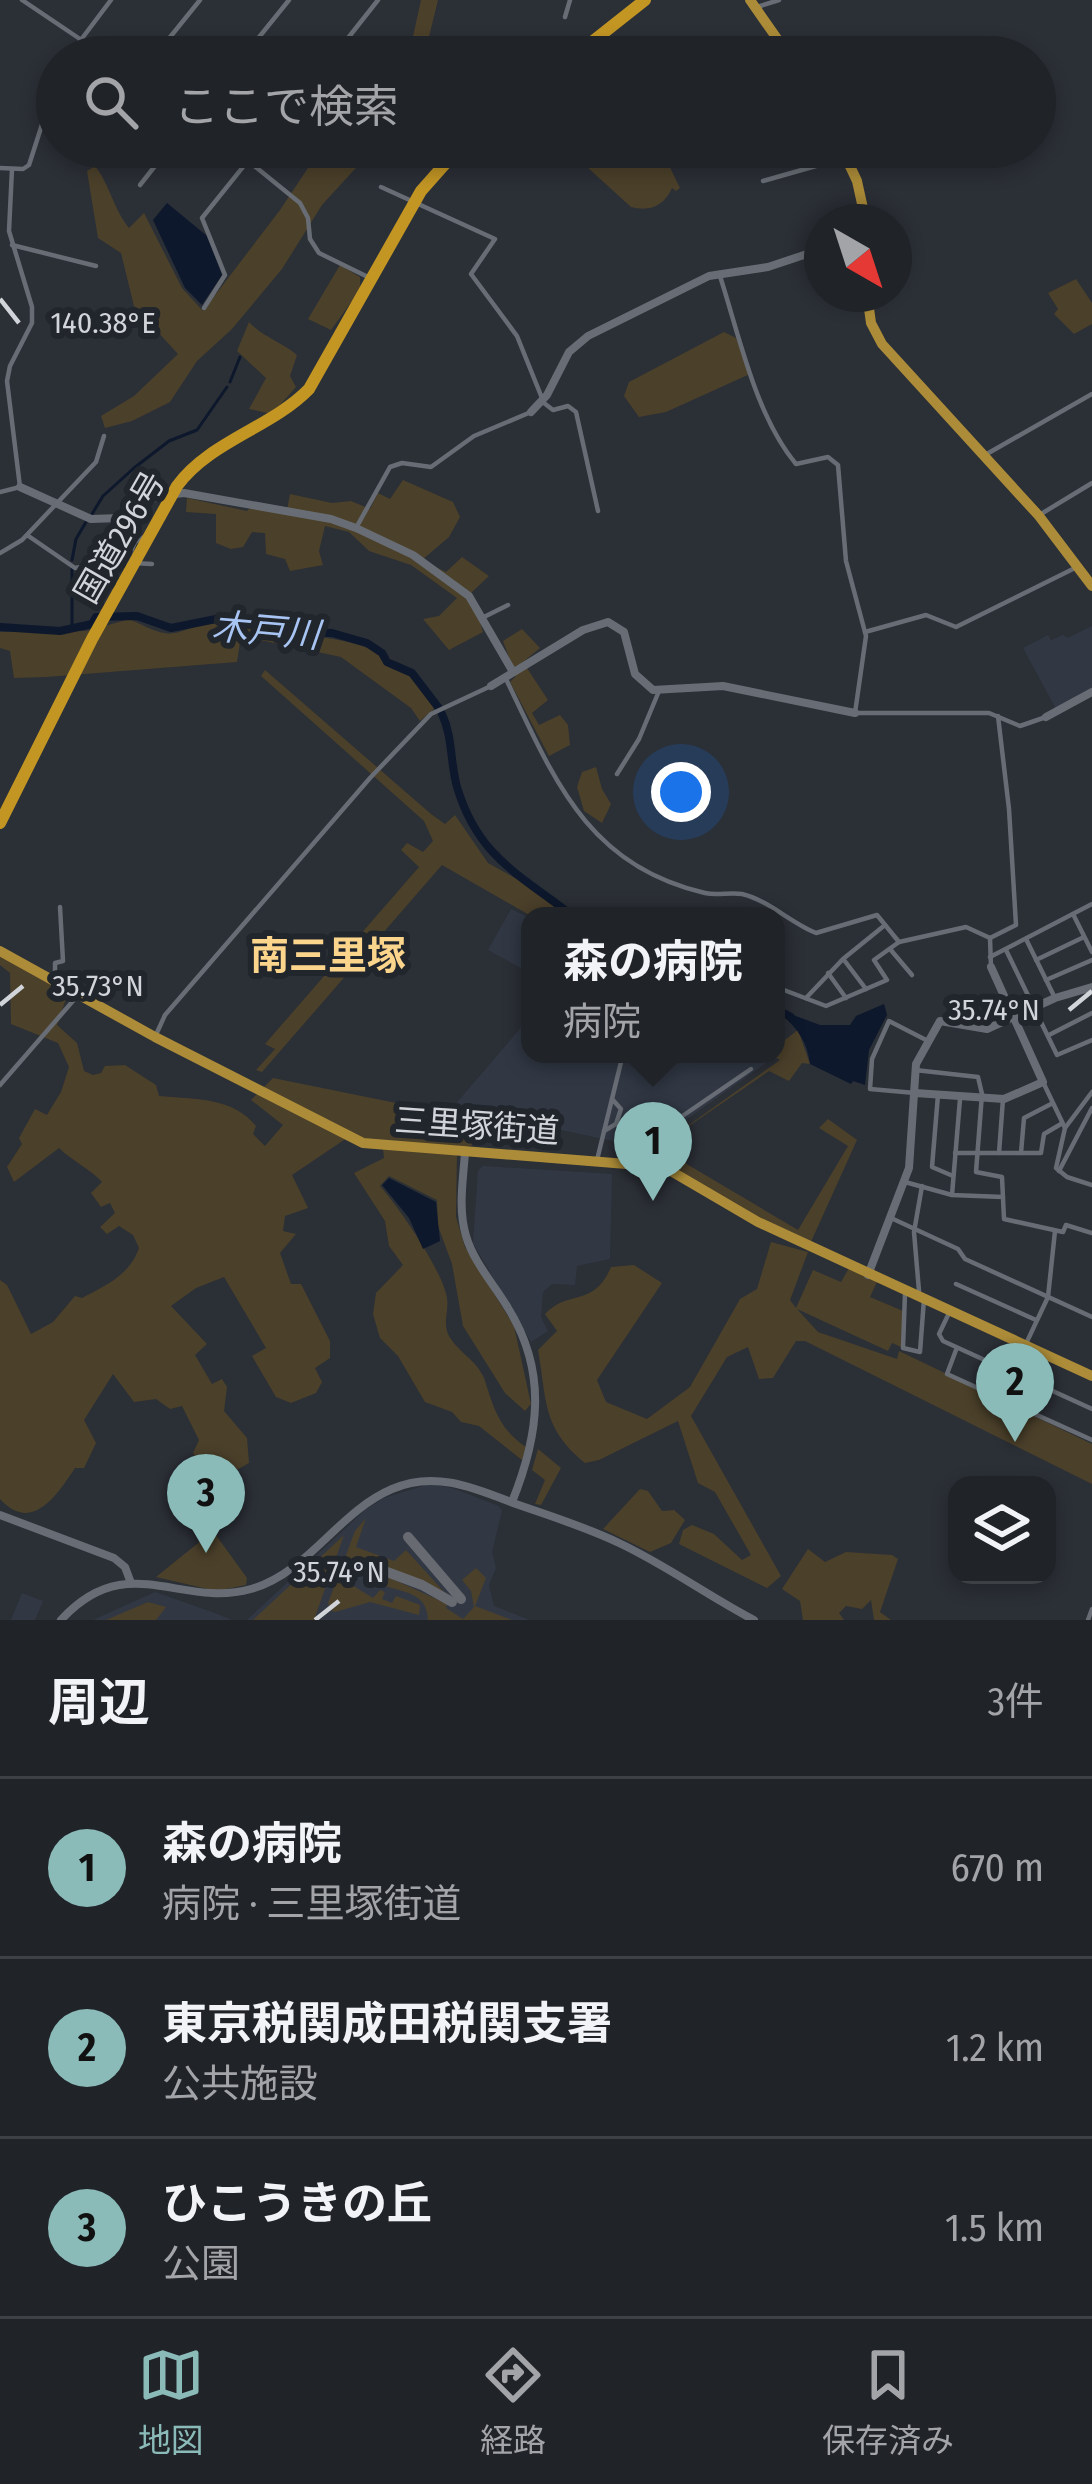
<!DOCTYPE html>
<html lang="ja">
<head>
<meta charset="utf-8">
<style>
  :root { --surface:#202328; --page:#282b30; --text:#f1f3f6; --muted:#a2a4a8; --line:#3d4045; --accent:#8bbbb9 }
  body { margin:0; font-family:"Fira Sans Condensed","Noto Sans JP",sans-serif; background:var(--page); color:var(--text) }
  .controls { position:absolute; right:36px; bottom:36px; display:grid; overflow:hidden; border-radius:24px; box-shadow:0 6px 18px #0003 }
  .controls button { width:108px; height:108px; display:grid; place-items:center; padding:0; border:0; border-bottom:3px solid var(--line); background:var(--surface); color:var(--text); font:60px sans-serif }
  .compass { position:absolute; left:804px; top:204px; width:108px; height:108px; border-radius:50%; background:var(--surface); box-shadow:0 6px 18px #0003; rotate:141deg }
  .you { position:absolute; left:681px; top:792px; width:42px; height:42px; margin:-30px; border:9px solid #fff; border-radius:50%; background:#1a73e8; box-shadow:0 0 0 18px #1a73e833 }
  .badge { display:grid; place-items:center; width:78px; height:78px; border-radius:50%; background:var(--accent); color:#111; font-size:39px; font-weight:700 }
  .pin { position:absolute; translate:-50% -99px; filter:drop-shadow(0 3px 6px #0008) }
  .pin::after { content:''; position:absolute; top:63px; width:42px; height:36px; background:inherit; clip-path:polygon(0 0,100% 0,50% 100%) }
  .popup { position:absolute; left:521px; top:907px; width:264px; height:156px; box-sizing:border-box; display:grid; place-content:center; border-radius:24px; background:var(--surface); filter:drop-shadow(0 3px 9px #0005); font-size:39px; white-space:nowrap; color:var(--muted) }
  .popup b { font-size:45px; color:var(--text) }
  .popup::after { content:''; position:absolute; left:50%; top:100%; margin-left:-24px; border:24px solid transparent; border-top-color:var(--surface) }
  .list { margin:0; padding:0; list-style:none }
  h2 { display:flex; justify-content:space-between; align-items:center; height:156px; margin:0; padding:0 48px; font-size:51px }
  h2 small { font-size:39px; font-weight:400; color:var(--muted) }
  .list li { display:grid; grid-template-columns:78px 1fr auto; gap:36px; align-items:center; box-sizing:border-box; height:180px; padding:0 48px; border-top:3px solid var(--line) }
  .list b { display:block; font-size:45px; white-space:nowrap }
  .list p { margin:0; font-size:39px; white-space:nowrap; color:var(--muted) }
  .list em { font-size:39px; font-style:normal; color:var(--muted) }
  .icon { flex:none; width:66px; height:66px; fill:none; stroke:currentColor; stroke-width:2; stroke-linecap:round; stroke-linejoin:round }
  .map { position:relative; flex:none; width:1092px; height:1620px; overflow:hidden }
  .search { position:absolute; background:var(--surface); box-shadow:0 6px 18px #0003; left:36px; right:36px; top:36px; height:132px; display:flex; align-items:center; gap:30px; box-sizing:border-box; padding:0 42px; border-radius:66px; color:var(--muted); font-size:45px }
  .sheet { height:696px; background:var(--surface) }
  nav { display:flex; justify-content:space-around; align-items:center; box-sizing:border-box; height:168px; border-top:3px solid var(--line); background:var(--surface); font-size:33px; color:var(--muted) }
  nav a { display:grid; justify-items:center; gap:6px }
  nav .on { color:var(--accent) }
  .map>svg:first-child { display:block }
</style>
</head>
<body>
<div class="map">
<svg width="1092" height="1620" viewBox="0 0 1092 1620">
  <rect width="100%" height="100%" fill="#2b2f36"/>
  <g fill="#313844">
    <path d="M 1092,626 L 1092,689 L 1056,709 L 1023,648 L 1048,635 L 1051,640 L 1063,635 L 1068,638 Z"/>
    <path d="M 511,909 L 530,918 L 530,973 L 488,950 Z"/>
    <path d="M 530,1017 L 530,1054 L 767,1054 L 773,1058 L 646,1148 L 453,1107 Z"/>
    <path d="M 483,1166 L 612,1174 L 610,1259 L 577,1266 L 575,1285 L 552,1284 L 543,1292 L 541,1317 L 548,1331 L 531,1342 L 473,1243 L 478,1171 Z"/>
    <path d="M 429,1484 L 452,1488 L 499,1506 L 502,1511 L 492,1552 L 496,1568 L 489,1585 L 494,1606 L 530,1620 L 247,1620 L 365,1510 L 384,1498 Z"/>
    <path d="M 155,1592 L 212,1612 L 232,1620 L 93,1620 Z"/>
    <path d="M 22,1593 L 43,1601 L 35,1620 L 11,1620 Z"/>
  </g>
  <g fill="#4b402a">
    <path d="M 421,0 L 438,0 L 424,57 L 402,57 L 412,41 Z"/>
    <path d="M 322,147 L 375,147 L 322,205 L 282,269 L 232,329 L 197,361 L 170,402 L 132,421 L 105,428 L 101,416 L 134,396 L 178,354 L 134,306 L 121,253 L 98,238 L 87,171 L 95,166 C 110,185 113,208 129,228 L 144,213 L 182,288 L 203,311 L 280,210 Z"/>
    <path d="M 572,147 L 578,147 L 588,161 L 604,147 L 660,147 L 680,188 L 676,191 L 672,188 C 664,206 650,212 631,207 L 586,166 Z"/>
    <path d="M 340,265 L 360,277 L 360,290 L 331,330 L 308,319 Z"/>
    <path d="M 1076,279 L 1092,303 L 1092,324 L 1074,334 L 1054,314 L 1058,309 L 1048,293 Z"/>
    <path d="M 249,322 C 264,338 280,341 297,355 L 290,376 L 296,387 L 272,414 L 249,409 L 266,378 L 237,351 Z"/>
    <path d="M 724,332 L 736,338 L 750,374 L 666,412 L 639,417 L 624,396 L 629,382 Z"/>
    <path d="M 403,480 L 453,502 L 460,517 L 449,537 L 422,560 L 446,572 L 462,557 L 489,576 L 471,593 L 483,632 L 449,650 L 423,619 L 439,616 L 457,598 L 411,565 L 369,551 L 349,532 L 325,526 L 319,551 L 323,565 L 290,571 L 285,559 L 266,554 L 265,533 L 252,532 L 243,547 L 231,549 L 216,543 L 216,514 L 186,512 L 187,498 L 247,511 L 253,505 L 286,515 L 290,494 L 332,503 L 351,501 L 370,509 L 378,493 L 390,499 Z"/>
    <path d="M 130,619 C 181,646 171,628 219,622 C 236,620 257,630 274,632 C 338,638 407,643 434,709 L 420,721 L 411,708 L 341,657 L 241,636 L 237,662 L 46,677 L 14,678 L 10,651 L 0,648 L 0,632 L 86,631 Z"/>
    <path d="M 522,629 L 540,648 L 523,662 L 548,700 L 532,713 L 539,725 L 560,715 L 568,725 L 570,745 L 549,756 L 510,682 L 516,676 L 503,641 Z"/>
    <path d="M 265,670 L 431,814 L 445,824 L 455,815 L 488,863 L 583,916 L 531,916 L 442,865 L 262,1072 L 256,1070 L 275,1049 L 265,1044 L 419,867 L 401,850 L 407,843 L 423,852 L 433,841 L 424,821 L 261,676 Z"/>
    <path d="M 596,767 L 602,789 L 611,804 L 602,823 L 584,811 L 577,787 L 582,772 Z"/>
    <path d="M 0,956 L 68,993 L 57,1025 L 77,1043 L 84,1071 L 93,1075 L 101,1073 L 105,1066 L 125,1065 L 156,1085 L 159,1096 C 193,1099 233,1097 256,1126 L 253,1134 L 265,1146 L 283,1125 L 251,1100 L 273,1078 L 480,1120 L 472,1145 L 457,1151 L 456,1217 L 465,1247 L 514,1326 L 531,1404 L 525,1411 L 505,1393 L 463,1326 L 452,1264 L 438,1226 L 437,1200 L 389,1176 L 380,1186 C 398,1206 443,1271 447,1298 C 449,1311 443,1321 448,1334 C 456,1351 477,1360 484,1378 C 494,1408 498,1428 526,1447 L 522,1460 L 479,1426 L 461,1422 L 452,1412 L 425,1402 L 398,1356 L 380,1338 L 373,1314 L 376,1293 L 403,1265 L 389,1246 L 385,1221 L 354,1173 L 384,1158 L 383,1149 L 350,1136 L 292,1175 L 308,1208 L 285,1216 L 283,1231 L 296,1234 L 280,1253 L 291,1284 L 301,1284 L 330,1341 L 330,1358 L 315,1368 L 322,1382 L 316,1393 L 291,1403 L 276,1397 L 252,1356 L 266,1348 L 224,1277 L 196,1288 L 171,1306 L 207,1344 L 195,1355 L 212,1384 L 222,1379 L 227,1387 L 224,1411 L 247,1438 L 249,1463 L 212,1484 L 193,1453 L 199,1440 L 182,1406 L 170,1409 L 156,1399 L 134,1402 L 113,1374 L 84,1420 L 96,1443 L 84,1468 L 75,1468 C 57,1495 32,1534 0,1499 L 0,1280 L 7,1285 L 31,1334 L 53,1322 L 75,1296 L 82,1298 C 106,1285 129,1276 139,1248 L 133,1235 L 119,1226 L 107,1234 L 100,1227 L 115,1213 L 110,1203 L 101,1207 L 91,1193 L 102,1182 C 92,1170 72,1161 59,1148 L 14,1182 L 7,1167 L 22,1144 L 19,1138 L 35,1109 L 47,1115 L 61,1092 L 69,1067 L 58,1043 L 11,1024 L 10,973 L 0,965 Z"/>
    <path d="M 798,1030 L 810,1064 L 802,1063 L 789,1081 L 769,1071 L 651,1152 L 780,1060 L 771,1054 L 776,1054 L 776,1035 L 782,1042 Z"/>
    <path d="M 828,1119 L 857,1140 L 810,1244 L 762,1221 L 659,1158 L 663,1150 L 798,1230 L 848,1146 L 819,1128 Z"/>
    <path d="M 771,1242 L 808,1252 L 790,1300 L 796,1308 L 813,1270 L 841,1282 L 849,1268 L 877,1282 L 870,1297 L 903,1311 L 901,1347 L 892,1343 L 888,1351 L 797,1309 L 818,1332 L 897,1359 L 899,1351 L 1092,1444 L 1092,1484 L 805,1341 L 796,1341 L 773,1378 L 759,1379 L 748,1347 L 727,1357 L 691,1416 L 781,1576 L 767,1588 L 679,1544 L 683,1530 L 692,1525 L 714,1534 L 742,1560 L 751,1555 L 715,1492 L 698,1483 L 678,1421 L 599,1460 L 585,1463 C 542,1428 547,1401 538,1350 L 557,1331 L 545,1314 C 568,1289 594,1308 611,1267 L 634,1265 L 662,1283 L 597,1380 L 606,1402 L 647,1419 L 690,1387 L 740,1299 L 757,1289 Z"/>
    <path d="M 538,1449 L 561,1468 L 541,1505 L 535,1504 L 545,1480 L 532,1470 Z"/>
    <path d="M 640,1489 L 648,1491 L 662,1511 L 674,1510 L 685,1520 L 671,1543 L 650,1552 L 603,1529 Z"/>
    <path d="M 366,1518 L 356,1547 L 394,1561 L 406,1550 L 445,1593 L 370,1559 L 351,1563 L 342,1579 L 373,1598 L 380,1590 L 385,1592 L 382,1599 L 392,1603 L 396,1596 L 420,1605 L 419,1615 L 370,1602 L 335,1612 L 331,1610 L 328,1603 L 355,1531 Z"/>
    <path d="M 213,1531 L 247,1578 L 246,1585 L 216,1591 L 156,1577 Z"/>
    <path d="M 344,1535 L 314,1620 L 253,1620 Z"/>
    <path d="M 808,1549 L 825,1562 L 846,1552 L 892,1555 L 898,1559 L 880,1612 L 891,1620 L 874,1620 L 871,1600 L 862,1609 L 846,1606 L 839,1613 L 844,1620 L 803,1620 L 800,1601 L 782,1589 Z"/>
    <path d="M 476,1568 L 486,1578 L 475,1606 L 512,1620 L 428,1620 C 427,1593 406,1593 382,1585 L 388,1577 L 447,1604 L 446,1608 L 463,1619 L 474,1607 L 471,1591 L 462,1580 Z"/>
    <path d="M 148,1602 L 166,1607 L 156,1620 L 106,1620 Z"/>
  </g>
  <g fill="#0d182c">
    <path d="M 167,203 L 207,236 L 222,275 L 202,305 L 185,288 L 153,220 Z"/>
    <path d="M 884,1004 L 887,1015 L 869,1050 L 865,1085 L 853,1081 L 851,1084 L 810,1064 C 807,1042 798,1029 783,1016 L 785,1012 L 820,1025 L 850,1025 L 856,1016 Z"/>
    <path d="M 389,1178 L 436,1202 L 440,1241 L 423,1249 L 409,1218 L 382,1185 Z"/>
  </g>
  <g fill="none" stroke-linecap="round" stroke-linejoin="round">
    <g stroke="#0d182c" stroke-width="3">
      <path d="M 230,382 L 240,357"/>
      <path d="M 92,514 L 103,496 L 134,468 L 169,441 L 197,430 L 227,387"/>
      <path d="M 72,560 L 76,539 L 86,522"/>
      <path d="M 72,569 L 72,629"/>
    </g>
    <g stroke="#0d182c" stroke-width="8">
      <path d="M 0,627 L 60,631 L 92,624 L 96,617 L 137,616 L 171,628 L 221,618 L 279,631 L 332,633 L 367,643 L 382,653 L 387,662 L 412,673 L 438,707"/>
      <path d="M 442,714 C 453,738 450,762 457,787 C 478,857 519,874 573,916"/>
      <path d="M 776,1009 L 791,1017"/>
    </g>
    <g stroke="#676a70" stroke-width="10">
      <path d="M 408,1537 L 461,1599"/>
      <path d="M 371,1566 L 422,1585 L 452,1602"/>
    </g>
    <g stroke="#686d75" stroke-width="4.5">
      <path d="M 22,0 L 80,39"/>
      <path d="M 757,7 L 779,0"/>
      <path d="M 565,17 L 570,0"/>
      <path d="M 68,57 L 111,0"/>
      <path d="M 154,57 L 200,0"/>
      <path d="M 243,57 L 289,0"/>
      <path d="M 333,57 L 378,0"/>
      <path d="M 231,147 L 300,203 L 308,218 L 310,239 L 319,253 L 368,277"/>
      <path d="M 0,168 L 23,169 L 29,165 L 57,78"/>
      <path d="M 763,181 L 844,158"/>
      <path d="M 140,185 L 170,147"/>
      <path d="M 381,187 L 495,239 L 471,274 L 517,336 L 544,403 L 553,410 L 568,406 L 576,412 L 598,511"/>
      <path d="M 12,245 L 96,266"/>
      <path d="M 719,273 C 739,334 755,415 796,464 L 828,457 L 838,465 L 846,561 L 866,636 L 855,713 L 989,713 L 1020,726 L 1046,717"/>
      <path d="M 204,308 L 225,275 L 202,218 L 259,147"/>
      <path d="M 985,455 L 1092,394"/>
      <path d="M 0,492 L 20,487 L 7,381 L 10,366 L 32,323 L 32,307 L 9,231 L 12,169"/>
      <path d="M 1041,514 L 1092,483"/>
      <path d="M 356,528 L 390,467 L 402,463 L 431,467 L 474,436 L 531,412"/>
      <path d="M 27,535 L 75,568 L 114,562 L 152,564"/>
      <path d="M 0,553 L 22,540 L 96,462 L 104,436"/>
      <path d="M 126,563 L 135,542 L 146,536"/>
      <path d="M 484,617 L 508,605"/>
      <path d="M 865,632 L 926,615 L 956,627 L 1075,568"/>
      <path d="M 505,677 C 553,776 585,865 705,893 C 717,896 729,892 742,894 C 768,900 791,923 816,933 L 877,915 L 899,942"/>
      <path d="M 617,774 L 639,739 L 659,691"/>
      <path d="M 1073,914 L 1092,952"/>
      <path d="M 990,938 L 991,967"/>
      <path d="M 1026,939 L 1055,998"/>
      <path d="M 890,949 L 912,975"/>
      <path d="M 1006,950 L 1057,1055 L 1092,1040"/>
      <path d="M 990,957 L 1092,904"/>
      <path d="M 844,960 L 866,989"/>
      <path d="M 1036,960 L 1084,937"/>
      <path d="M 828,973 L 846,998"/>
      <path d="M 1046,980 L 1092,960"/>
      <path d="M 55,981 L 55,963 L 63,961 L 60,907"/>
      <path d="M 776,987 L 826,1006 L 887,980 L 874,960 L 899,942 L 966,927 L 990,938 L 1016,925 L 1009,809 L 998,716"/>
      <path d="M 806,998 L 843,959 L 885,925"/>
      <path d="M 1049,1035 L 1092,1013"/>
      <path d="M 155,1037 L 165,1015 L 370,778 L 431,714 L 491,686"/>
      <path d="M 915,1070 L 978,1077 L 982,1094 L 976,1172 L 1002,1177 L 1004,1219 L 1063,1232 L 1066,1225 L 1092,1233"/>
      <path d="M 1043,1082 L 1065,1128 L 1056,1168 L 1067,1177 L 1092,1185"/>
      <path d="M 0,1085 L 79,994"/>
      <path d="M 915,1093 L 870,1089 L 872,1059 L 889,1021 L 928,1041"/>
      <path d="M 938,1095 L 932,1167 L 953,1176"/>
      <path d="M 616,1124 L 625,1122 L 636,1139 L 646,1141 L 751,1069"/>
      <path d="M 1065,1128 L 1092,1092"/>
      <path d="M 604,1131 L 616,1124 L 621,1109 L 612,1099"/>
      <path d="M 955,1153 L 1041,1153 L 1044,1134 L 1061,1124"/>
      <path d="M 999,1153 L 1003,1099"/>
      <path d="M 1021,1153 L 1024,1118 L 1051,1104"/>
      <path d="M 597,1160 L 623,1054"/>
      <path d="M 1059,1171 L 1092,1108"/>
      <path d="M 905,1182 L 952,1195 L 1003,1197"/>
      <path d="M 952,1195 L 960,1099"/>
      <path d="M 891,1218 L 958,1249 L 965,1259 L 1092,1317"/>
      <path d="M 956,1284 L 1036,1320"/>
      <path d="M 919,1291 L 914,1232 L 922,1186"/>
      <path d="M 905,1293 L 903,1348 L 920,1352 L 924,1299"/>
      <path d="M 950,1311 L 939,1334 L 943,1341 L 1092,1409"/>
      <path d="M 956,1350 L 947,1374 L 1092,1440"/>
      <path d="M 1000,1399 L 1048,1297 L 1055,1231"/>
      <path d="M 1088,1620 L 1092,1609"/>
    </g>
    <g stroke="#686d75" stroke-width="8">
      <path d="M 531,412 L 547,395 L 569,352 L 588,336 L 709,276 L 768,267 L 822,249"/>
      <path d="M 20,487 L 91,519 L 120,518 L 158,496 L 184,493 L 331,519 L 356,528 L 413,555 L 469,596 L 513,672"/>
      <path d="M 491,686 L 583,630 L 608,622 L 624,632 L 635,674 L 653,690 L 723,686 L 855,713"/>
      <path d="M 1046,717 L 1092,692"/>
      <path d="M 915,1093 L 1004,1099 L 1043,1082 L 991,967"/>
      <path d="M 465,1153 C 463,1180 458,1209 466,1236 C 474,1263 494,1284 508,1308 C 548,1372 539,1435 512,1502"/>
      <path d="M 868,1275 L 909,1168 L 916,1064 L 940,1021 L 987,1029 L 1055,998 L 1092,987"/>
      <path d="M 0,1515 L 114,1558 L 125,1567 L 131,1583"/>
      <path d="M 61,1620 C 127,1548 180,1609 251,1589 C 308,1573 338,1512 392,1489 C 435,1470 475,1488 516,1504 C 550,1516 586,1527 619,1543 C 666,1565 708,1596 754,1620"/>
    </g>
    <g stroke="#ac8c38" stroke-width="10">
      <path d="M 750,0 L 790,57"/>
      <path d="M 841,147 L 857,181 L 866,222"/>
      <path d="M 867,294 L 871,323 L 882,344 L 1039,516 L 1092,586"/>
      <path d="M 0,951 L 155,1037 L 363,1143 L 664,1167 L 758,1222 L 1092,1376"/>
    </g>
    <g stroke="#c39624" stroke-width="12">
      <path d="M 573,57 L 645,0"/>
      <path d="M 0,823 L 92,639 L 177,486 C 210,441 271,428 309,389 L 421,191 L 460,147"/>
    </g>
  </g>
  <path fill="none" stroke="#d1d4d8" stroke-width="4.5" d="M 0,299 L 19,323M 0,1005 L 23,986M 1069,1010 L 1092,991M 315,1620 L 339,1601"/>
  <g text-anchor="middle" stroke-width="12" stroke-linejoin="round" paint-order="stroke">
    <g font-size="33" fill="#d1d4d8" stroke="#21252c">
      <text transform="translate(119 537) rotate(-60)" y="12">国道296号</text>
      <text transform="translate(477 1125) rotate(4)" y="12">三里塚街道</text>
    </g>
    <g font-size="36" font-style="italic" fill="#a8c4f3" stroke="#21252c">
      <text transform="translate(266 630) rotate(5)" y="13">木戸川</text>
    </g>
    <g font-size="39" font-weight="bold" fill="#fcd58d" stroke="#21252c">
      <text x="328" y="969">南三里塚</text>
    </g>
  </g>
  <g font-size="30" text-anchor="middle" fill="#d1d4d8" stroke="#21252c" stroke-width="12" stroke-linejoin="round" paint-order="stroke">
    <text x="103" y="333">140.38°E</text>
    <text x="98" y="996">35.73°N</text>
    <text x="994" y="1020">35.74°N</text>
    <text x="339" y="1582">35.74°N</text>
  </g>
</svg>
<div class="controls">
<button><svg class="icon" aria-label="layers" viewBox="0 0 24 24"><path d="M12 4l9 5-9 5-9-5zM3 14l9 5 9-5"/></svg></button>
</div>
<svg class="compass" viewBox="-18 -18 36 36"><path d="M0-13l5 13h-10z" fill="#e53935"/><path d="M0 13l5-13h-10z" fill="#a2a4a8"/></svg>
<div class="you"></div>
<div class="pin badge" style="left:653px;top:1201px">1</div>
<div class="popup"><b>森の病院</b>病院</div>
<div class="pin badge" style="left:1015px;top:1442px">2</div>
<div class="pin badge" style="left:206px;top:1553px">3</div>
<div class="search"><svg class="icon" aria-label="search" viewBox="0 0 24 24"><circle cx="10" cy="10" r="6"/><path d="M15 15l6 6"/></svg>ここで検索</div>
</div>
<section class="sheet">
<h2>周辺<small>3件</small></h2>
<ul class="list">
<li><span class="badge">1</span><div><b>森の病院</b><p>病院 · 三里塚街道</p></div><em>670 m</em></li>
<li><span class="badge">2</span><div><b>東京税関成田税関支署</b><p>公共施設</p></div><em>1.2 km</em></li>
<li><span class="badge">3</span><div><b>ひこうきの丘</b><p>公園</p></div><em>1.5 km</em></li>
</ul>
</section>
<nav>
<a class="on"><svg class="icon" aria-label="map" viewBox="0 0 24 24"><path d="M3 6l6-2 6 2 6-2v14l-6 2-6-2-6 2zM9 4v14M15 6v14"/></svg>地図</a>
<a><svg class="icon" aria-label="directions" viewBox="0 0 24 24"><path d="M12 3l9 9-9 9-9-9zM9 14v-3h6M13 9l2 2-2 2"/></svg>経路</a>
<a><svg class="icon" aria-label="saved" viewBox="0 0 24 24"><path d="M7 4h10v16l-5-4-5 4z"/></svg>保存済み</a>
</nav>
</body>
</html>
